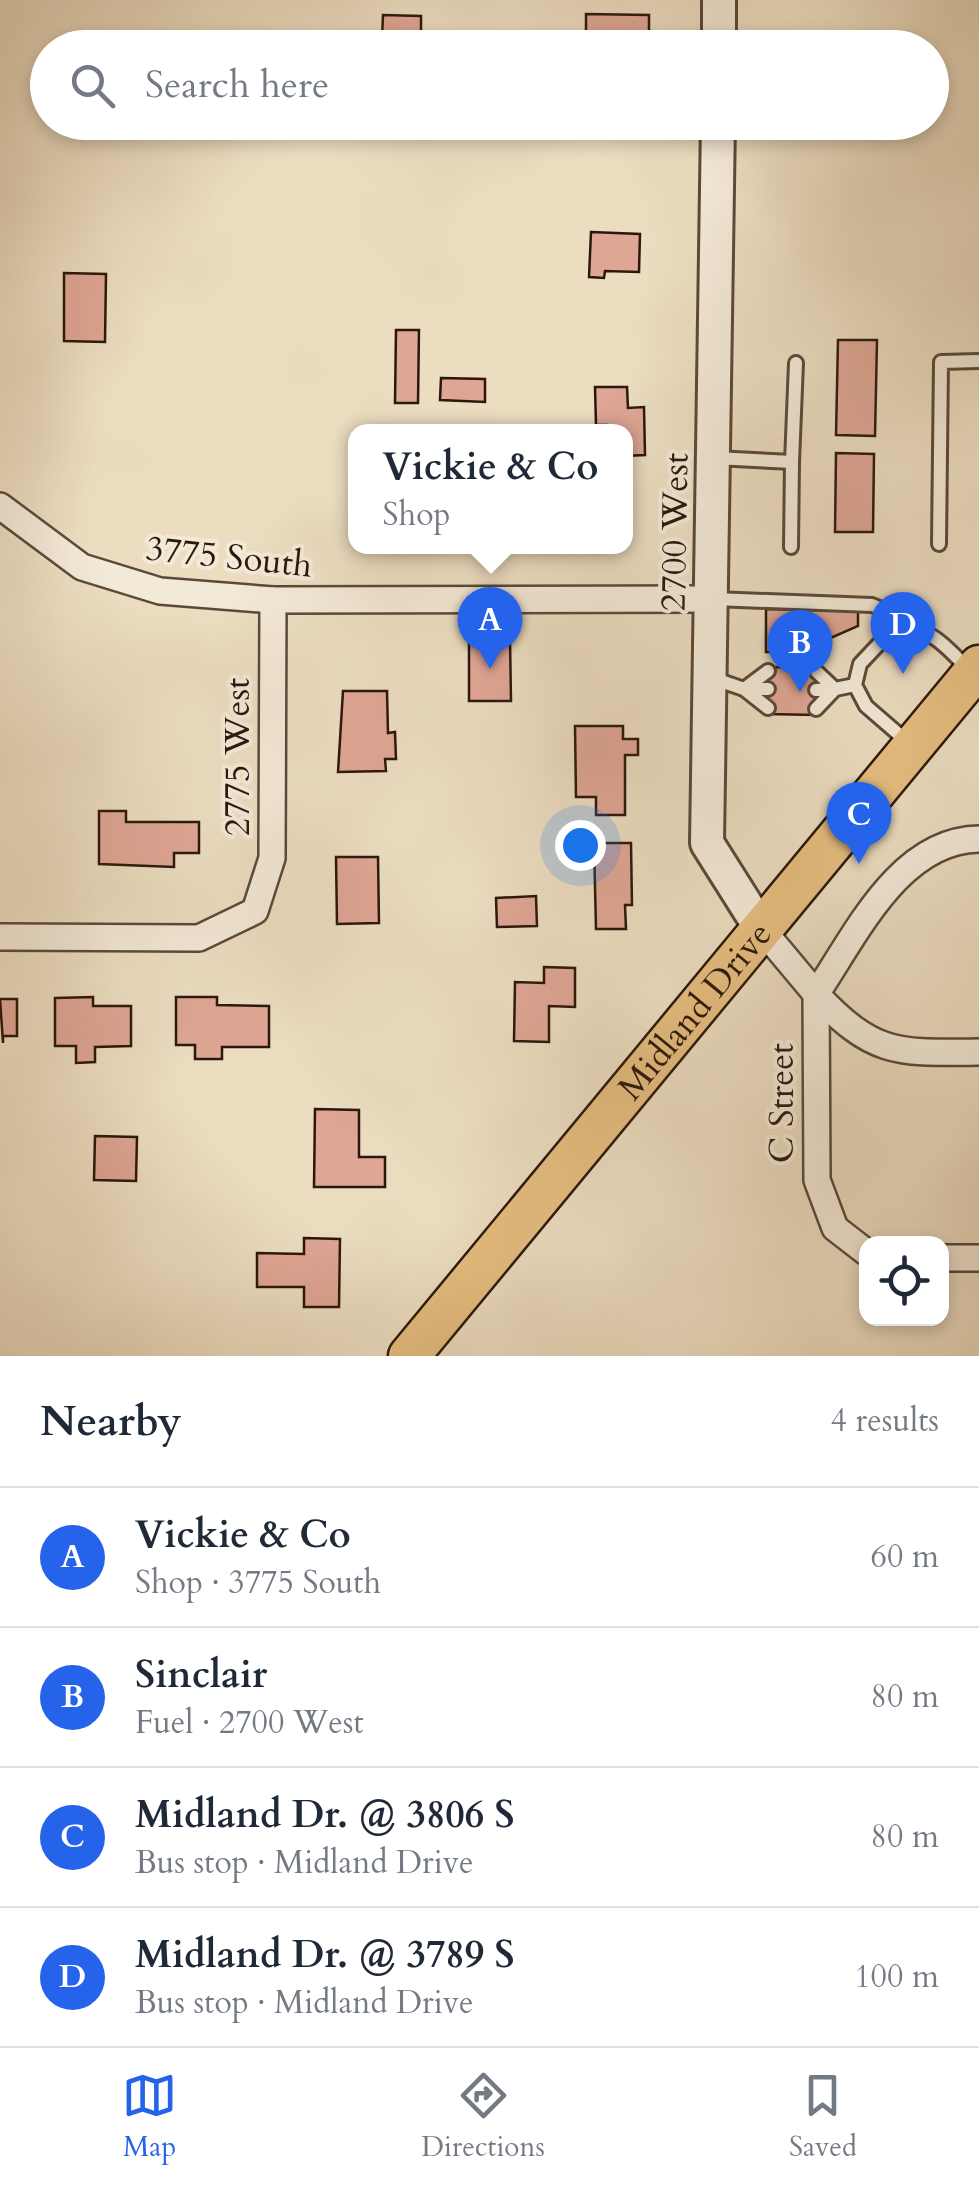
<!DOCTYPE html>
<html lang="en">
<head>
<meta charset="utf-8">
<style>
  :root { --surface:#fff; --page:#f2f2f3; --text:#1f2937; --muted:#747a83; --line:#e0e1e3; --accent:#2563eb }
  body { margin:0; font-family:Cardo,serif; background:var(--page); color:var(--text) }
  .controls { position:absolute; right:30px; bottom:30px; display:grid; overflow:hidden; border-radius:20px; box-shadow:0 5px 15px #0003 }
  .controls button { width:90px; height:90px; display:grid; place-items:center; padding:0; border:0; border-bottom:2px solid var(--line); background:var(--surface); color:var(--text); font:50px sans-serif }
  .you { position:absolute; left:580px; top:845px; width:35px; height:35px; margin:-25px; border:8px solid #fff; border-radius:50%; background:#1a73e8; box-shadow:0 0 0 15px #1a73e833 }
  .badge { display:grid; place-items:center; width:65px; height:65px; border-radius:50%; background:var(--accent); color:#fff; font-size:32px; font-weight:700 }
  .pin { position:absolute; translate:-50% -82px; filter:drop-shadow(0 2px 5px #0008) }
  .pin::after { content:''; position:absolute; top:52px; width:35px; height:30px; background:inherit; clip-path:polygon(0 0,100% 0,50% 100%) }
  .popup { position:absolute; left:348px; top:424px; width:285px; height:130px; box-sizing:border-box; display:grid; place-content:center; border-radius:20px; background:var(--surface); filter:drop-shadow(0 2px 8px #0005); font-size:32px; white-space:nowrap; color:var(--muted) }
  .popup b { font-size:38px; color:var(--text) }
  .popup::after { content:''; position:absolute; left:50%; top:100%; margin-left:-20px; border:20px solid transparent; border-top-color:var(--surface) }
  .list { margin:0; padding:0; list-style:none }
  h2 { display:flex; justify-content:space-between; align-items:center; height:130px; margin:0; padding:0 40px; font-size:42px }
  h2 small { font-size:32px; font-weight:400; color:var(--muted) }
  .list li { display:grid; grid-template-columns:65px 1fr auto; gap:30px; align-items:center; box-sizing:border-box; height:140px; padding:0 40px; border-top:2px solid var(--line) }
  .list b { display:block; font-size:38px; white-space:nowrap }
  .list p { margin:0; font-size:32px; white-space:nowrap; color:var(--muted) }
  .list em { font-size:32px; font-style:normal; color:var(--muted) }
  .icon { flex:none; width:55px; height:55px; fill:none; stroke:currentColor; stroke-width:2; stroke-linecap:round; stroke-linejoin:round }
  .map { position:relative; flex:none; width:979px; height:1356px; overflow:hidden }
  .search { position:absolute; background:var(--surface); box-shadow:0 5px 15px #0003; left:30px; right:30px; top:30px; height:110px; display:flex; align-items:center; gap:25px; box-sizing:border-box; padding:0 35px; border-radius:55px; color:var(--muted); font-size:38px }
  .sheet { height:690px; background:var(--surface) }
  nav { display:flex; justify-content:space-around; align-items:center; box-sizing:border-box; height:140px; border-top:2px solid var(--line); background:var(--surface); font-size:28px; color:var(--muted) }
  nav a { display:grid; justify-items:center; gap:5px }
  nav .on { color:var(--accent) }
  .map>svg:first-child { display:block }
</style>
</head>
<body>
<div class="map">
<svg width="979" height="1356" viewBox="0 0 979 1356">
  <rect width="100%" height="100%" fill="#ecddc1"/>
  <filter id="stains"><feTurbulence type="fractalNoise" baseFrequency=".002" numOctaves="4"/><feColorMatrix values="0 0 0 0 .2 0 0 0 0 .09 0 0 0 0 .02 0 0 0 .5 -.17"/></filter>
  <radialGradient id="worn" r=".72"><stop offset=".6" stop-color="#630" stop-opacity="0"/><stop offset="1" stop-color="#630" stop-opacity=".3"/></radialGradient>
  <g fill="#dfa695" stroke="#2a180c" stroke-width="2.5">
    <path d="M 586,14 L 649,15 L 649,46 L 586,48 Z"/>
    <path d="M 383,15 L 421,16 L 421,43 L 402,42 L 402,48 L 350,48 L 351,38 L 382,38 Z"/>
    <path d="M 591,232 L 640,234 L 639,272 L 605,271 L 604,278 L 589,277 Z"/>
    <path d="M 64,273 L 106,274 L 105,342 L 64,341 Z"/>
    <path d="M 396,330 L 419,330 L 418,403 L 395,403 Z"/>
    <path d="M 838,340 L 877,340 L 875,436 L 836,435 Z"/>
    <path d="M 441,378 L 485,379 L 485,402 L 440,400 Z"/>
    <path d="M 595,387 L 627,387 L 628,408 L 644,407 L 645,455 L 625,456 L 625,432 L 607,432 L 607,425 L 596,425 Z"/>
    <path d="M 836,453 L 874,454 L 873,532 L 835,532 Z"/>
    <path d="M 766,609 L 858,611 L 858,626 L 799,652 L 766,652 Z"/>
    <path d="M 469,638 L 510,638 L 511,701 L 469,701 Z"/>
    <path d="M 768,667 L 816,668 L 816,715 L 767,714 Z"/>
    <path d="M 343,691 L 387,691 L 388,733 L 395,732 L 396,759 L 385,759 L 386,771 L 338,772 Z"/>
    <path d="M 575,726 L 623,726 L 623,739 L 638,739 L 638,755 L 625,755 L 625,815 L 596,815 L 596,797 L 576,797 Z"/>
    <path d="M 99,811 L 126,811 L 126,822 L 199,822 L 199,853 L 174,853 L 174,867 L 99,864 Z"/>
    <path d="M 594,843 L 631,843 L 632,905 L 625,905 L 626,929 L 596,929 Z"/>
    <path d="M 336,857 L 378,857 L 379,923 L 337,924 Z"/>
    <path d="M 536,896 L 537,926 L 497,927 L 496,898 Z"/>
    <path d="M 544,967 L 575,968 L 575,1007 L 549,1006 L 549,1042 L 514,1041 L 515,982 L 544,983 Z"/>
    <path d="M 93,997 L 93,1006 L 131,1006 L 131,1046 L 95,1047 L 95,1062 L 76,1063 L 76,1046 L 55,1046 L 55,998 Z"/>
    <path d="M 176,997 L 217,997 L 217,1005 L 269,1006 L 269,1047 L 222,1047 L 222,1059 L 195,1059 L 195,1045 L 176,1045 Z"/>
    <path d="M 0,999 L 17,999 L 17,1036 L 3,1036 L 3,1043 Z"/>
    <path d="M 315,1109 L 359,1110 L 359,1157 L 385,1157 L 385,1187 L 314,1187 Z"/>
    <path d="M 95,1136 L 137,1137 L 136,1181 L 94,1180 Z"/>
    <path d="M 304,1238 L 340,1239 L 339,1307 L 304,1307 L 304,1287 L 257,1287 L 257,1253 L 304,1254 Z"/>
  </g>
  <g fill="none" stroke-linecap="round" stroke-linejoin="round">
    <defs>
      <g id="service">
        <path d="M 715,458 L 792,462 L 796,363"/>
        <path d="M 939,544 L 941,362 L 979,361"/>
        <path d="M 791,547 L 792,462"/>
        <path d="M 714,599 L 872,605 L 884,610 L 893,629"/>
        <path d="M 817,672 L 835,689 L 855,685"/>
        <path d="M 712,678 L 744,689 L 768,689"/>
        <path d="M 768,708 L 744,689 L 768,671"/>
        <path d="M 816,709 L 835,689 L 816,690"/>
        <path d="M 910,744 L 866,706 L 855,685 L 860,664 L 893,629 C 930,624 946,647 970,671"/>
      </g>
      <g id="minor">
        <path d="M 0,506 L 82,567 L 160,591 L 273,600 L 714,599"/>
        <path d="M 760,927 L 816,994 C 856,935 899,840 979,839"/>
        <path d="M 0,937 L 199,938 L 255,911 L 272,858 L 273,600"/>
        <path d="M 816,994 L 817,1180 L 835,1228 L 866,1252"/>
        <path d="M 816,994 C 874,1056 898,1053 979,1052"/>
        <path d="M 942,1258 L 979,1258"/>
      </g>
      <g id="tertiary">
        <path d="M 719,48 L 719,0"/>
        <path d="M 718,122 L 707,843 L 760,927"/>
      </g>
      <g id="primary">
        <path id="s1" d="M 409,1356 L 979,666"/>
      </g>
    </defs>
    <use href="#service" stroke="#5a4939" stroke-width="18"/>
    <use href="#minor" stroke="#5a4939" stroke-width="30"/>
    <use href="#tertiary" stroke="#5a4939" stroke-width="38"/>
    <use href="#primary" stroke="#2a180c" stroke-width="45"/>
    <use href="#service" stroke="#f3e9d7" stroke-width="12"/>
    <use href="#minor" stroke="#f3e9d7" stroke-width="25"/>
    <use href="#tertiary" stroke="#f3e9d7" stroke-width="32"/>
    <use href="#primary" stroke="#e6be80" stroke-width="40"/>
  </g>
  <g text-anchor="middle" stroke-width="8" stroke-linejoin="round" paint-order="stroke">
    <g font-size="35" fill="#2a180c" stroke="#f3e9d7">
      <text transform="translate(674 532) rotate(-89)" y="12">2700 West</text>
      <text transform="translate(229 556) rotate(6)" y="12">3775 South</text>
      <text transform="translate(237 757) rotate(-90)" y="12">2775 West</text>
      <text dy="12" stroke="none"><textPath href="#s1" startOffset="448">Midland Drive</textPath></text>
      <text transform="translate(781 1103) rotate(-90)" y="12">C Street</text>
    </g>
  </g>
  <rect width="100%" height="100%" filter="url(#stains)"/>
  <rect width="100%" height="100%" fill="url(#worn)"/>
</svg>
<div class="controls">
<button><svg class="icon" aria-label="locate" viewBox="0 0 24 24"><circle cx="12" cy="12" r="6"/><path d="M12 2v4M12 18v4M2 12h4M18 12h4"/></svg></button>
</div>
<div class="you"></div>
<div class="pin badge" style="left:490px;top:669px">A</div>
<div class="popup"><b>Vickie &amp; Co</b>Shop</div>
<div class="pin badge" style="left:800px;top:692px">B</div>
<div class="pin badge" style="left:859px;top:864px">C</div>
<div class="pin badge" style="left:903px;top:674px">D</div>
<div class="search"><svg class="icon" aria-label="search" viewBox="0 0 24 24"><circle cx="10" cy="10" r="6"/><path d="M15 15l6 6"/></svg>Search here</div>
</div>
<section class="sheet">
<h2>Nearby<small>4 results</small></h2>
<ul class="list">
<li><span class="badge">A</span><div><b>Vickie &amp; Co</b><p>Shop · 3775 South</p></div><em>60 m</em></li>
<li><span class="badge">B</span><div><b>Sinclair</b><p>Fuel · 2700 West</p></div><em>80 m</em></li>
<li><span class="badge">C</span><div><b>Midland Dr. @ 3806 S</b><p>Bus stop · Midland Drive</p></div><em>80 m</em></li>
<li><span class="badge">D</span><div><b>Midland Dr. @ 3789 S</b><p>Bus stop · Midland Drive</p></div><em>100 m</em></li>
</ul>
</section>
<nav>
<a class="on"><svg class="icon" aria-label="map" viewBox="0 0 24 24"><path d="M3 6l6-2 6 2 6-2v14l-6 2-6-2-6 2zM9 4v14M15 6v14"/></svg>Map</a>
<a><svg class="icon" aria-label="directions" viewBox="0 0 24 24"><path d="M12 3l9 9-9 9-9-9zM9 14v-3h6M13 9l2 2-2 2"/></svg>Directions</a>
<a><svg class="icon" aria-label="saved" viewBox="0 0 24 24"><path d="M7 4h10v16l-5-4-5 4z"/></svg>Saved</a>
</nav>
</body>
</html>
